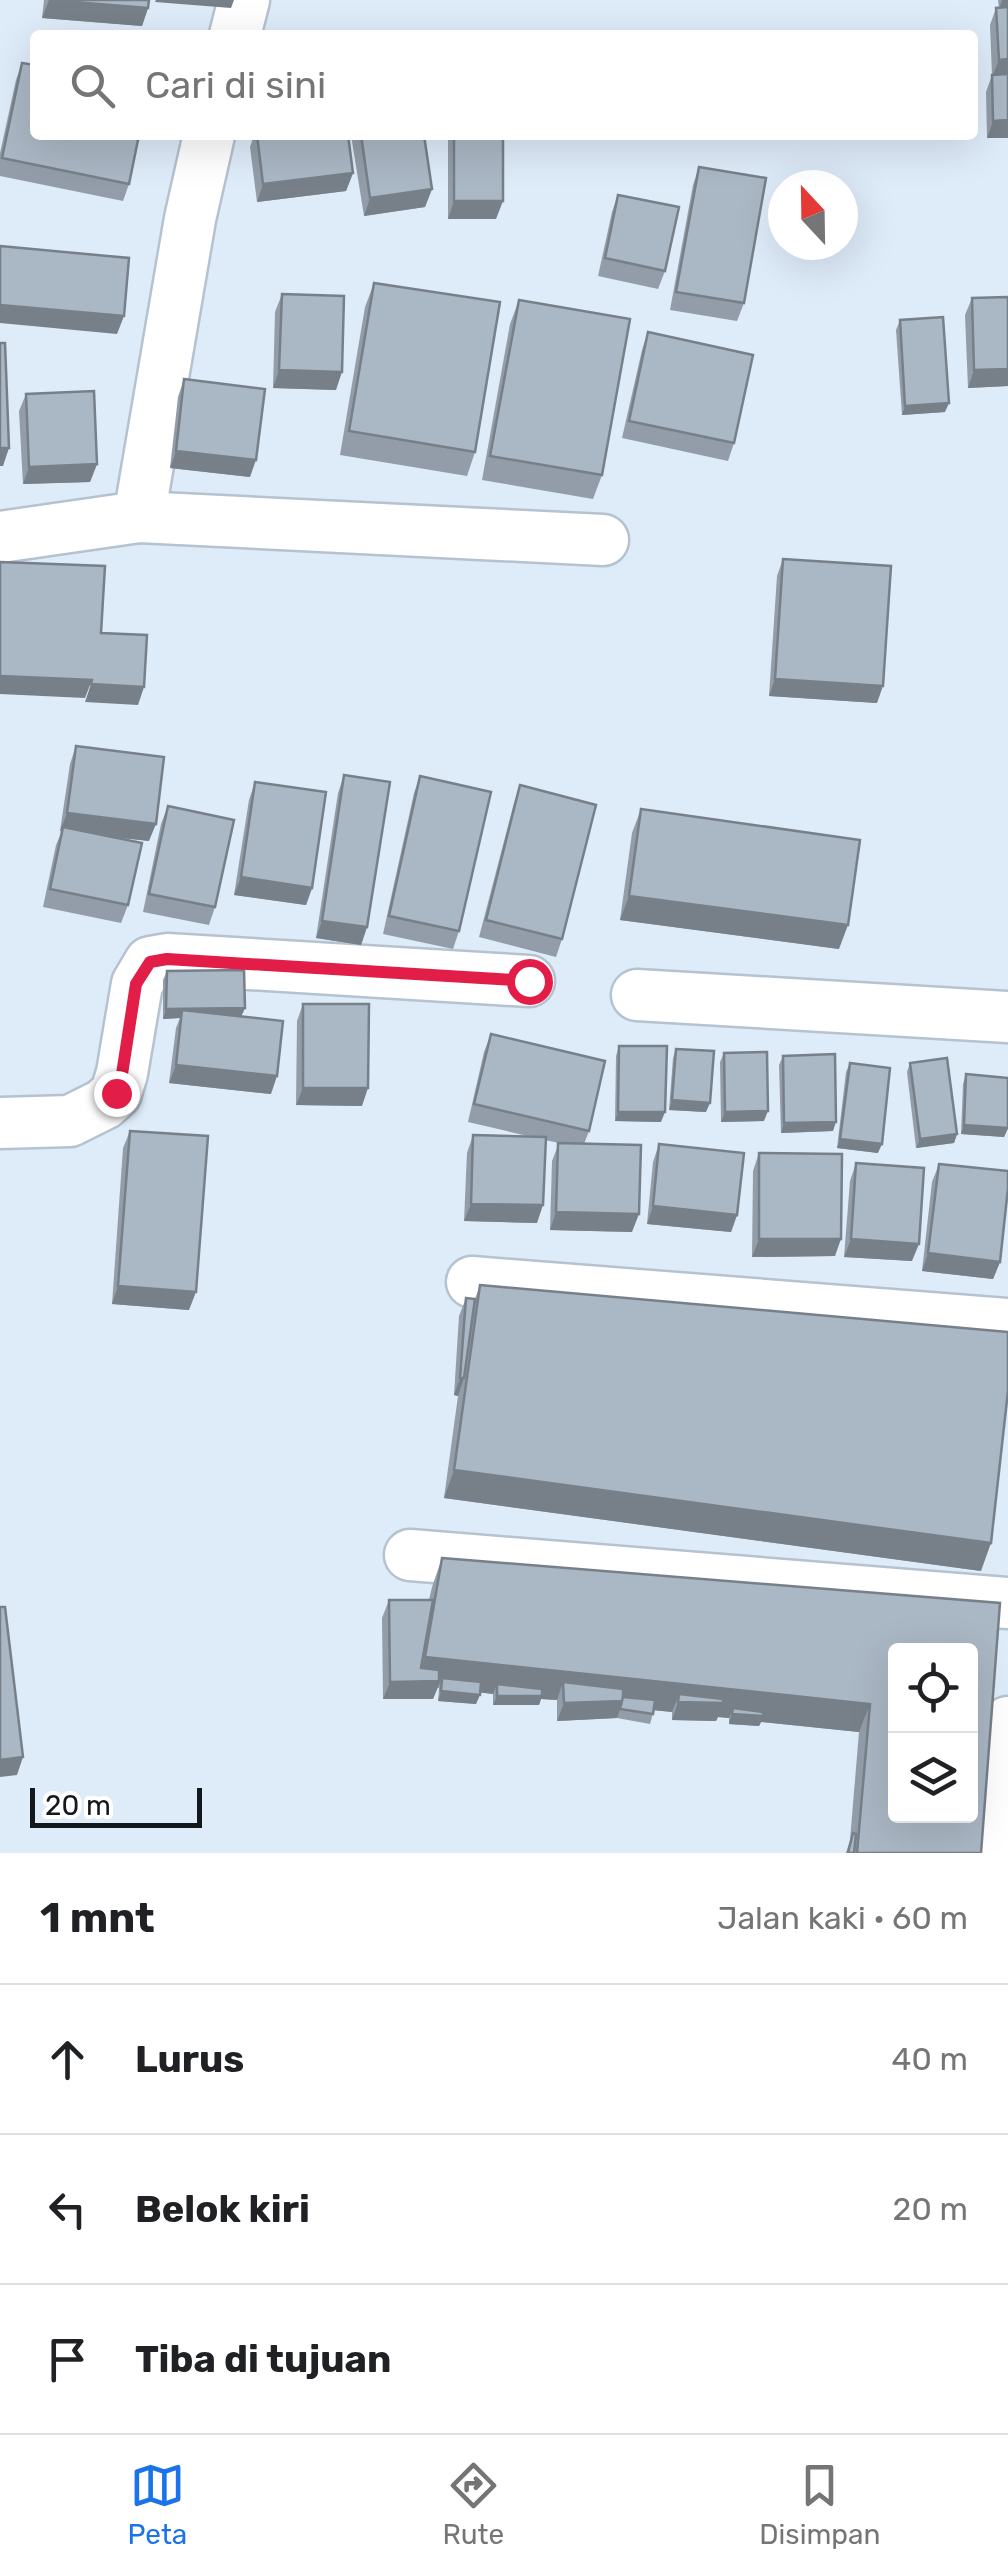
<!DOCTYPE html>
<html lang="id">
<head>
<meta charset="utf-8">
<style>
  :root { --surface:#fff; --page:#f2f2f2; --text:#202124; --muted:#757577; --line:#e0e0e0; --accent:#1a73e8 }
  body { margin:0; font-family:Rubik,sans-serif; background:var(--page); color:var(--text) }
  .controls { position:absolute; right:30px; bottom:30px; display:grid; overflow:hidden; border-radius:10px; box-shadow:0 10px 40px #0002 }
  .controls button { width:90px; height:90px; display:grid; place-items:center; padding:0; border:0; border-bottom:2px solid var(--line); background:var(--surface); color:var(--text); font:50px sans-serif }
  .compass { position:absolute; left:768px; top:170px; width:90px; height:90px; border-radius:50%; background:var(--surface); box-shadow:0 10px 40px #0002; rotate:338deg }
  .scale { position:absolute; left:30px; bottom:25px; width:172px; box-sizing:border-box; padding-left:10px; border:5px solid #13181c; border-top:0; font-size:28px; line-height:35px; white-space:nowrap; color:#13181c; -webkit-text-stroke:8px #fff; paint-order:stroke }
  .stop { position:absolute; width:30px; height:30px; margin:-22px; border:8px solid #e11d48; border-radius:50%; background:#fff }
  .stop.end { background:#e11d48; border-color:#fff; box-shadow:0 2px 10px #0008 }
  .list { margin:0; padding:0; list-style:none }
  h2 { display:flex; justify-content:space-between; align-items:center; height:130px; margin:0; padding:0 40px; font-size:42px }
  h2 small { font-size:32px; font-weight:400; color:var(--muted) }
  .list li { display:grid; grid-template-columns:65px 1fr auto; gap:30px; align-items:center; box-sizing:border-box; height:150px; padding:0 40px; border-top:2px solid var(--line) }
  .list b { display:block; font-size:38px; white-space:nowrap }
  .list em { font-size:32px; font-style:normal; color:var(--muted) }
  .icon { flex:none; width:55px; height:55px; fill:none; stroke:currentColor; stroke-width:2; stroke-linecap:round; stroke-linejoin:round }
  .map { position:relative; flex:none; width:1008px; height:1853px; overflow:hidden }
  .search { position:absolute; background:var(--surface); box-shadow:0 10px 40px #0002; left:30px; right:30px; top:30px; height:110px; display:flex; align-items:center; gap:25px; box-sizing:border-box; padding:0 35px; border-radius:10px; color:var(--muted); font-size:38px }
  .sheet { height:580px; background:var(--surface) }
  nav { display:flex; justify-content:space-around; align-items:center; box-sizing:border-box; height:140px; border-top:2px solid var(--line); background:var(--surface); font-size:28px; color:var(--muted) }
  nav a { display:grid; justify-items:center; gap:5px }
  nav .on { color:var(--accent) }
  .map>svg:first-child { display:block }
</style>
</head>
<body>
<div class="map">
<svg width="1008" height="1853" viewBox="0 0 1008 1853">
  <rect width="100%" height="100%" fill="#deebf9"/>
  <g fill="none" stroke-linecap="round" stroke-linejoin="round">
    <defs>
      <g id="street">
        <path d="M 235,35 L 244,0"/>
        <path d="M 139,517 L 190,219 L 209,135"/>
        <path d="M 0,537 L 139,517 L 603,540"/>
        <path d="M 637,995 L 1008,1017"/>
        <path d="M 0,1123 L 70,1121 L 104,1104 L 116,1093 L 122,1073 L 137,984 L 150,962 L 167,959 L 529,981"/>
        <path d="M 472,1282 L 1008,1324"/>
        <path d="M 410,1555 L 1008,1603"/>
        <path d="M 995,1853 L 1008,1722"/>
      </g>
    </defs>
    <use href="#street" stroke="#b5c2cf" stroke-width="55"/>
    <use href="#street" stroke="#fff" stroke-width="50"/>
  </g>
  <g fill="#929da9">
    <path d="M 44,0 L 149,0 L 148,8 L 142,26 L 42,18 Z"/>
    <path d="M 998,0 L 1008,0 L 1008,138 L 987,138 L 986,92 L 992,75 L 990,25 L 996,8 L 999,8 Z"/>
    <path d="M 22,63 L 129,184 L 123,201 L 0,176 L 0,153 L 16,80 Z"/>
    <path d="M 254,135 L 348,135 L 353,173 L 346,191 L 257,202 L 250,147 Z"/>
    <path d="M 351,135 L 424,135 L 432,189 L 425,207 L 364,216 Z"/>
    <path d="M 448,135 L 503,135 L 496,219 L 448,219 Z"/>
    <path d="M 699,167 L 744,303 L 737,321 L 670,310 L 693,185 Z"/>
    <path d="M 618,195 L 665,271 L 658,289 L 598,276 L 612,212 Z"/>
    <path d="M 374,283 L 475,452 L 467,476 L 340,455 L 365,307 Z"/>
    <path d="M 282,294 L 336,390 L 273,388 L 275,312 Z"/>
    <path d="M 1008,297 L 1008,386 L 968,388 L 965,315 L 972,298 Z"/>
    <path d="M 519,300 L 602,475 L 593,499 L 482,480 L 510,324 Z"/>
    <path d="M 900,320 L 945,412 L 902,415 L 896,330 Z"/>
    <path d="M 648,332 L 734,443 L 728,461 L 622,438 L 642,350 Z"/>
    <path d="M 184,379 L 250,477 L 170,468 L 178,397 Z"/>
    <path d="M 26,394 L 97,464 L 90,482 L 23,484 L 19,411 Z"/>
    <path d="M 783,559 L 877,703 L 769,696 L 777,576 Z"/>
    <path d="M 76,746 L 149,841 L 113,837 L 128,905 L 121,923 L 43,907 L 56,845 L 62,831 L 60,831 L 70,764 Z"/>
    <path d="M 344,775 L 367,927 L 361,945 L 316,938 L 338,793 Z"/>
    <path d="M 420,776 L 459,931 L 453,949 L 383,934 L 414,793 Z"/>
    <path d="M 255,782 L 312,888 L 306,905 L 234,895 L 249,800 Z"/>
    <path d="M 520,785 L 562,939 L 556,957 L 479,937 L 514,803 Z"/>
    <path d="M 168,806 L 215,907 L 209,925 L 143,912 L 161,824 Z"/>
    <path d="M 641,809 L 839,949 L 620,920 L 632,833 Z"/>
    <path d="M 167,971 L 245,1008 L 241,1016 L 271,1094 L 169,1083 L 176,1028 L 180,1018 L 163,1019 L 163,980 Z"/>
    <path d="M 303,1004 L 362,1106 L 296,1105 L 297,1021 Z"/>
    <path d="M 491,1034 L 589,1131 L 584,1144 L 632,1232 L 550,1230 L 552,1161 L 559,1143 L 545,1140 L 537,1223 L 464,1221 L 467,1153 L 473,1135 L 532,1137 L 468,1122 L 484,1052 Z"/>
    <path d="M 619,1046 L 661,1122 L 615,1121 L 616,1056 Z"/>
    <path d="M 676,1049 L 706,1112 L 669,1110 L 673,1058 Z"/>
    <path d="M 724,1053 L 764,1121 L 721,1122 L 720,1062 Z"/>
    <path d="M 783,1056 L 833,1131 L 781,1133 L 779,1065 Z"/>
    <path d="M 850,1063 L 878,1153 L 837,1148 L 846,1072 Z"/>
    <path d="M 910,1063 L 957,1134 L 954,1143 L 916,1148 L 907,1072 Z"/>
    <path d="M 966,1074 L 1008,1128 L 1004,1137 L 961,1134 L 963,1084 Z"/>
    <path d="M 130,1131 L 189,1310 L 112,1304 L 123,1148 Z"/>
    <path d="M 659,1144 L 737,1215 L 731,1232 L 647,1224 L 653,1162 Z"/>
    <path d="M 759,1153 L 835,1256 L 752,1257 L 753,1171 Z"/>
    <path d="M 856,1163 L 912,1261 L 844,1257 L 850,1181 Z"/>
    <path d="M 939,1164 L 1000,1262 L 993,1279 L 922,1271 L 932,1182 Z"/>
    <path d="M 480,1285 L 981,1571 L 444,1498 L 458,1396 L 454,1395 L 459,1316 L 466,1298 L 475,1299 Z"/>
    <path d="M 442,1558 L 1000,1603 L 981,1853 L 846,1853 L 850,1840 L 859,1732 L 761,1722 L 759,1726 L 729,1724 L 729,1718 L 718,1717 L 716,1721 L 672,1720 L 672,1712 L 654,1710 L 650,1724 L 617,1718 L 557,1721 L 557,1700 L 541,1699 L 539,1705 L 493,1705 L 493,1694 L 480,1692 L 476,1704 L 438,1701 L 439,1688 L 437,1688 L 433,1699 L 383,1699 L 382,1618 L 389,1600 L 429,1600 L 432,1587 Z"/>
  </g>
  <g fill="#778089">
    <path d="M 49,0 L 148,8 L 142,26 L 42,18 Z"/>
    <path d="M 156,0 L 234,0 L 231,8 L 155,2 Z"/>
    <path d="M 1002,0 L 1008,0 L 1008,8 L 999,9 Z"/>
    <path d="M 1008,59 L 1008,76 L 992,77 L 999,60 Z"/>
    <path d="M 1008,120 L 1008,138 L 987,138 L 993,121 Z"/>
    <path d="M 353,173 L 346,191 L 257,202 L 263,184 Z"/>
    <path d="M 432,189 L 425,207 L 364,216 L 370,198 Z"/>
    <path d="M 454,201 L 503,201 L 496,219 L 448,219 Z"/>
    <path d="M 0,305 L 124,316 L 117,334 L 0,323 Z"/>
    <path d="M 1008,369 L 1008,386 L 968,388 L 974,370 Z"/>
    <path d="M 279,370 L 342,372 L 336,390 L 273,388 Z"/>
    <path d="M 949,403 L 945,412 L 902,415 L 905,406 Z"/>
    <path d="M 0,448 L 9,448 L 3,466 L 0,466 Z"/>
    <path d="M 176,451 L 256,460 L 250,477 L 170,468 Z"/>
    <path d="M 97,464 L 90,482 L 23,484 L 29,467 Z"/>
    <path d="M 0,676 L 92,680 L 85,698 L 0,694 Z"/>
    <path d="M 775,679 L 883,686 L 877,703 L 769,696 Z"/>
    <path d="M 91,684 L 144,687 L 138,705 L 85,702 Z"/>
    <path d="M 67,813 L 156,824 L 149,841 L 60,831 Z"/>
    <path d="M 241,877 L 312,888 L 306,905 L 234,895 Z"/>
    <path d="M 629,896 L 848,925 L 839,949 L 620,920 Z"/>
    <path d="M 322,921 L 367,927 L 361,945 L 316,938 Z"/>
    <path d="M 245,1008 L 241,1017 L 182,1010 L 180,1018 L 163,1019 L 166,1009 Z"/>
    <path d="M 176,1065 L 277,1076 L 271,1094 L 169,1083 Z"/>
    <path d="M 303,1088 L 368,1088 L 362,1106 L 296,1105 Z"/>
    <path d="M 672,1100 L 710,1103 L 706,1112 L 669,1110 Z"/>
    <path d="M 768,1111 L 764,1121 L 721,1122 L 725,1112 Z"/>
    <path d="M 618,1112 L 665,1112 L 661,1122 L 615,1121 Z"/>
    <path d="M 836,1122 L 833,1131 L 781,1133 L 784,1123 Z"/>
    <path d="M 964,1125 L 1008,1128 L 1004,1137 L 961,1134 Z"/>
    <path d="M 957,1134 L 954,1143 L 916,1148 L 920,1139 Z"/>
    <path d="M 840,1139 L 882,1144 L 878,1153 L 837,1148 Z"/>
    <path d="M 471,1204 L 543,1205 L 537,1223 L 464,1221 Z"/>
    <path d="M 653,1206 L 737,1215 L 731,1232 L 647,1224 Z"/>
    <path d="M 556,1212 L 639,1214 L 632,1232 L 550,1230 Z"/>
    <path d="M 759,1239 L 841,1239 L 835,1256 L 752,1257 Z"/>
    <path d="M 851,1239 L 919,1244 L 912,1261 L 844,1257 Z"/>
    <path d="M 928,1253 L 1000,1262 L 993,1279 L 922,1271 Z"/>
    <path d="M 118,1286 L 196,1292 L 189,1310 L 112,1304 Z"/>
    <path d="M 460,1378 L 464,1378 L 458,1396 L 454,1395 Z"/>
    <path d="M 454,1470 L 991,1543 L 981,1571 L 444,1498 Z"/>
    <path d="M 425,1657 L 870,1704 L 859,1732 L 761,1722 L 759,1726 L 729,1724 L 733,1708 L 729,1718 L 718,1717 L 716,1721 L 672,1720 L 678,1702 L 679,1694 L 672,1712 L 621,1707 L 617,1718 L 557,1721 L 564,1703 L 563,1682 L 557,1700 L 541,1699 L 539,1705 L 493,1705 L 497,1696 L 497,1684 L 493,1694 L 441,1688 L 442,1678 L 433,1699 L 383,1699 L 390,1682 L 416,1681 Z"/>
    <path d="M 441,1691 L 480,1695 L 476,1704 L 438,1701 Z"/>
    <path d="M 23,1757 L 17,1775 L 0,1777 L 0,1760 Z"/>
  </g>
  <g fill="#aab7c4" stroke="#778089" stroke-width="2.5" fill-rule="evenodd">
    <path d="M 49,0 L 149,0 L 148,8 Z"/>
    <path d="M 1008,7 L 1008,59 L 999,60 L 996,8 Z"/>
    <path d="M 22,63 L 35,65 L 35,135 L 139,135 L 129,184 L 2,158 Z"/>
    <path d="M 1008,74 L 1008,120 L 993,121 L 992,75 Z"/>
    <path d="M 257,135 L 348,135 L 353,173 L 263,184 Z"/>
    <path d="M 361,135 L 424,135 L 432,189 L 370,198 Z"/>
    <rect x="454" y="135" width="49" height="66"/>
    <path d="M 699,167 L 766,178 L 744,303 L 676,292 Z"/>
    <path d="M 618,195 L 679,207 L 665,271 L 605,258 Z"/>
    <path d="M 0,246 L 129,258 L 124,316 L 0,305 Z"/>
    <path d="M 374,283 L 500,302 L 475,452 L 349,431 Z"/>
    <path d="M 282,294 L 344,296 L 342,372 L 279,370 Z"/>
    <path d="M 1008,297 L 1008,369 L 974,370 L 972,298 Z"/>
    <path d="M 519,300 L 630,319 L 602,475 L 490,456 Z"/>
    <path d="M 943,317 L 949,403 L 905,406 L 900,320 Z"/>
    <path d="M 648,332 L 753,355 L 734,443 L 629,421 Z"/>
    <path d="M 0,343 L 5,343 L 9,448 L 0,448 Z"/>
    <path d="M 184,379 L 265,389 L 256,460 L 176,451 Z"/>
    <path d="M 94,391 L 97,464 L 29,467 L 26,394 Z"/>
    <path d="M 783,559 L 891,566 L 883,686 L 775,679 Z"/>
    <path d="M 0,562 L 105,566 L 101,633 L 147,635 L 144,687 L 91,684 L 92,680 L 0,676 Z"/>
    <path d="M 76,746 L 164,757 L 156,824 L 67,813 Z"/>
    <path d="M 344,775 L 390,782 L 367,927 L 322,921 Z"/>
    <path d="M 420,776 L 491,792 L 459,931 L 389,916 Z"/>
    <path d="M 255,782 L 326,792 L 312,888 L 241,877 Z"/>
    <path d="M 520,785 L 596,805 L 562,939 L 486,920 Z"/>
    <path d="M 168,806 L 234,820 L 215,907 L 149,894 Z"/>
    <path d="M 641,809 L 860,840 L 848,925 L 629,896 Z"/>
    <path d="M 63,827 L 142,843 L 128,905 L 50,889 Z"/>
    <path d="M 244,970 L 245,1008 L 166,1009 L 167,971 Z"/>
    <path d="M 303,1004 L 369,1004 L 368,1088 L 303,1088 Z"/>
    <path d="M 182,1010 L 283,1021 L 277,1076 L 176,1065 Z"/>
    <path d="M 491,1034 L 605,1061 L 589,1131 L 474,1104 Z"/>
    <path d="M 619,1046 L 667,1046 L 665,1112 L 618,1112 Z"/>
    <path d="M 676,1049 L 714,1051 L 710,1103 L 672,1100 Z"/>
    <path d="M 767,1052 L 768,1111 L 725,1112 L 724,1053 Z"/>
    <path d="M 835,1054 L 836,1122 L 784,1123 L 783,1056 Z"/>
    <path d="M 947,1058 L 957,1134 L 920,1139 L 910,1063 Z"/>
    <path d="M 850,1063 L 890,1068 L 882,1144 L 840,1139 Z"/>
    <path d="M 966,1074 L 1008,1078 L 1008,1128 L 964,1125 Z"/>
    <path d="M 130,1131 L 208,1136 L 196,1292 L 118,1286 Z"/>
    <path d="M 473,1135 L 546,1137 L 543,1205 L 471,1204 Z"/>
    <path d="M 558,1143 L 641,1145 L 639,1214 L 556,1212 Z"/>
    <path d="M 659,1144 L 744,1153 L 737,1215 L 653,1206 Z"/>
    <path d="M 759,1153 L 842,1154 L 841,1239 L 759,1239 Z"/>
    <path d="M 856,1163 L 924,1168 L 919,1244 L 851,1239 Z"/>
    <path d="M 939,1164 L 1008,1171 L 1008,1188 L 1000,1262 L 928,1253 Z"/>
    <path d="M 480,1285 L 1008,1332 L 1008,1391 L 991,1543 L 454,1470 Z"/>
    <path d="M 466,1298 L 475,1299 L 464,1378 L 460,1378 Z"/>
    <path d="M 442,1558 L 1000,1603 L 981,1853 L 857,1853 L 870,1704 L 425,1657 ZM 896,1650 L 970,1650 L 970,1816 L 896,1816 Z"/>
    <path d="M 389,1600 L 433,1600 L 421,1668 L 439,1670 L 439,1681 L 390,1682 Z"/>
    <path d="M 0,1607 L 5,1607 L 23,1757 L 0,1760 Z"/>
    <path d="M 442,1678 L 481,1682 L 480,1695 L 441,1691 Z"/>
    <path d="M 563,1682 L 623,1689 L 623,1701 L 564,1703 Z"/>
    <path d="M 497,1684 L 542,1689 L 542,1696 L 497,1696 Z"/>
    <path d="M 679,1694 L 723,1699 L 723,1703 L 678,1702 Z"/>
    <path d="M 623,1697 L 655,1700 L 653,1714 L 620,1709 Z"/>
    <path d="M 733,1708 L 763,1712 L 763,1716 L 732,1714 Z"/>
    <path d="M 853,1833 L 856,1834 L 854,1853 L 848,1853 Z"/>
  </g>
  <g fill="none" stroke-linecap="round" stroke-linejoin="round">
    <path stroke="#e11d48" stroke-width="12" d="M 116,1093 L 122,1074 L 136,984 L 150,962 L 167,959 L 529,981"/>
  </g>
</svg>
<div class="controls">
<button><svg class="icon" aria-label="locate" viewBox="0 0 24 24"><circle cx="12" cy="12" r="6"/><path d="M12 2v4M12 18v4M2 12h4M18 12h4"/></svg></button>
<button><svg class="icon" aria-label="layers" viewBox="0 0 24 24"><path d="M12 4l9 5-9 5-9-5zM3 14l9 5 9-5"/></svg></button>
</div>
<svg class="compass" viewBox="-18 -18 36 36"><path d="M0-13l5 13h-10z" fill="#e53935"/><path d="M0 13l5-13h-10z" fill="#757577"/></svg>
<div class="scale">20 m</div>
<div class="stop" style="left:529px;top:981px"></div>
<div class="stop end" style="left:116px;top:1093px"></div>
<div class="search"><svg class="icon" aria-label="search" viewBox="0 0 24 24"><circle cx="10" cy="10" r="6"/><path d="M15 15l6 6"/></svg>Cari di sini</div>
</div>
<section class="sheet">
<h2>1 mnt<small>Jalan kaki · 60 m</small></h2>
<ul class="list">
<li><svg class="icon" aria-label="ahead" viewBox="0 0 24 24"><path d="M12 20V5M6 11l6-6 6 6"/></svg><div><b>Lurus</b></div><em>40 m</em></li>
<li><svg class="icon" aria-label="left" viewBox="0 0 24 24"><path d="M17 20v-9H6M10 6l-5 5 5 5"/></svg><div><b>Belok kiri</b></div><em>20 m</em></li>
<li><svg class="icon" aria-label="arrive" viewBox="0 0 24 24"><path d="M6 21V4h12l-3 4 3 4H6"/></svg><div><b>Tiba di tujuan</b></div></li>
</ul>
</section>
<nav>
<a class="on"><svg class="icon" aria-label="map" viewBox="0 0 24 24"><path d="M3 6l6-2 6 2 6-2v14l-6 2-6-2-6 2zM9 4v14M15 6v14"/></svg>Peta</a>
<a><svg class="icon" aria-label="directions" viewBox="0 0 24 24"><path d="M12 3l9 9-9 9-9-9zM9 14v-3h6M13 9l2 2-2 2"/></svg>Rute</a>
<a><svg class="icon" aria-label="saved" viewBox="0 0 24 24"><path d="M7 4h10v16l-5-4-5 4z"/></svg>Disimpan</a>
</nav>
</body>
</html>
